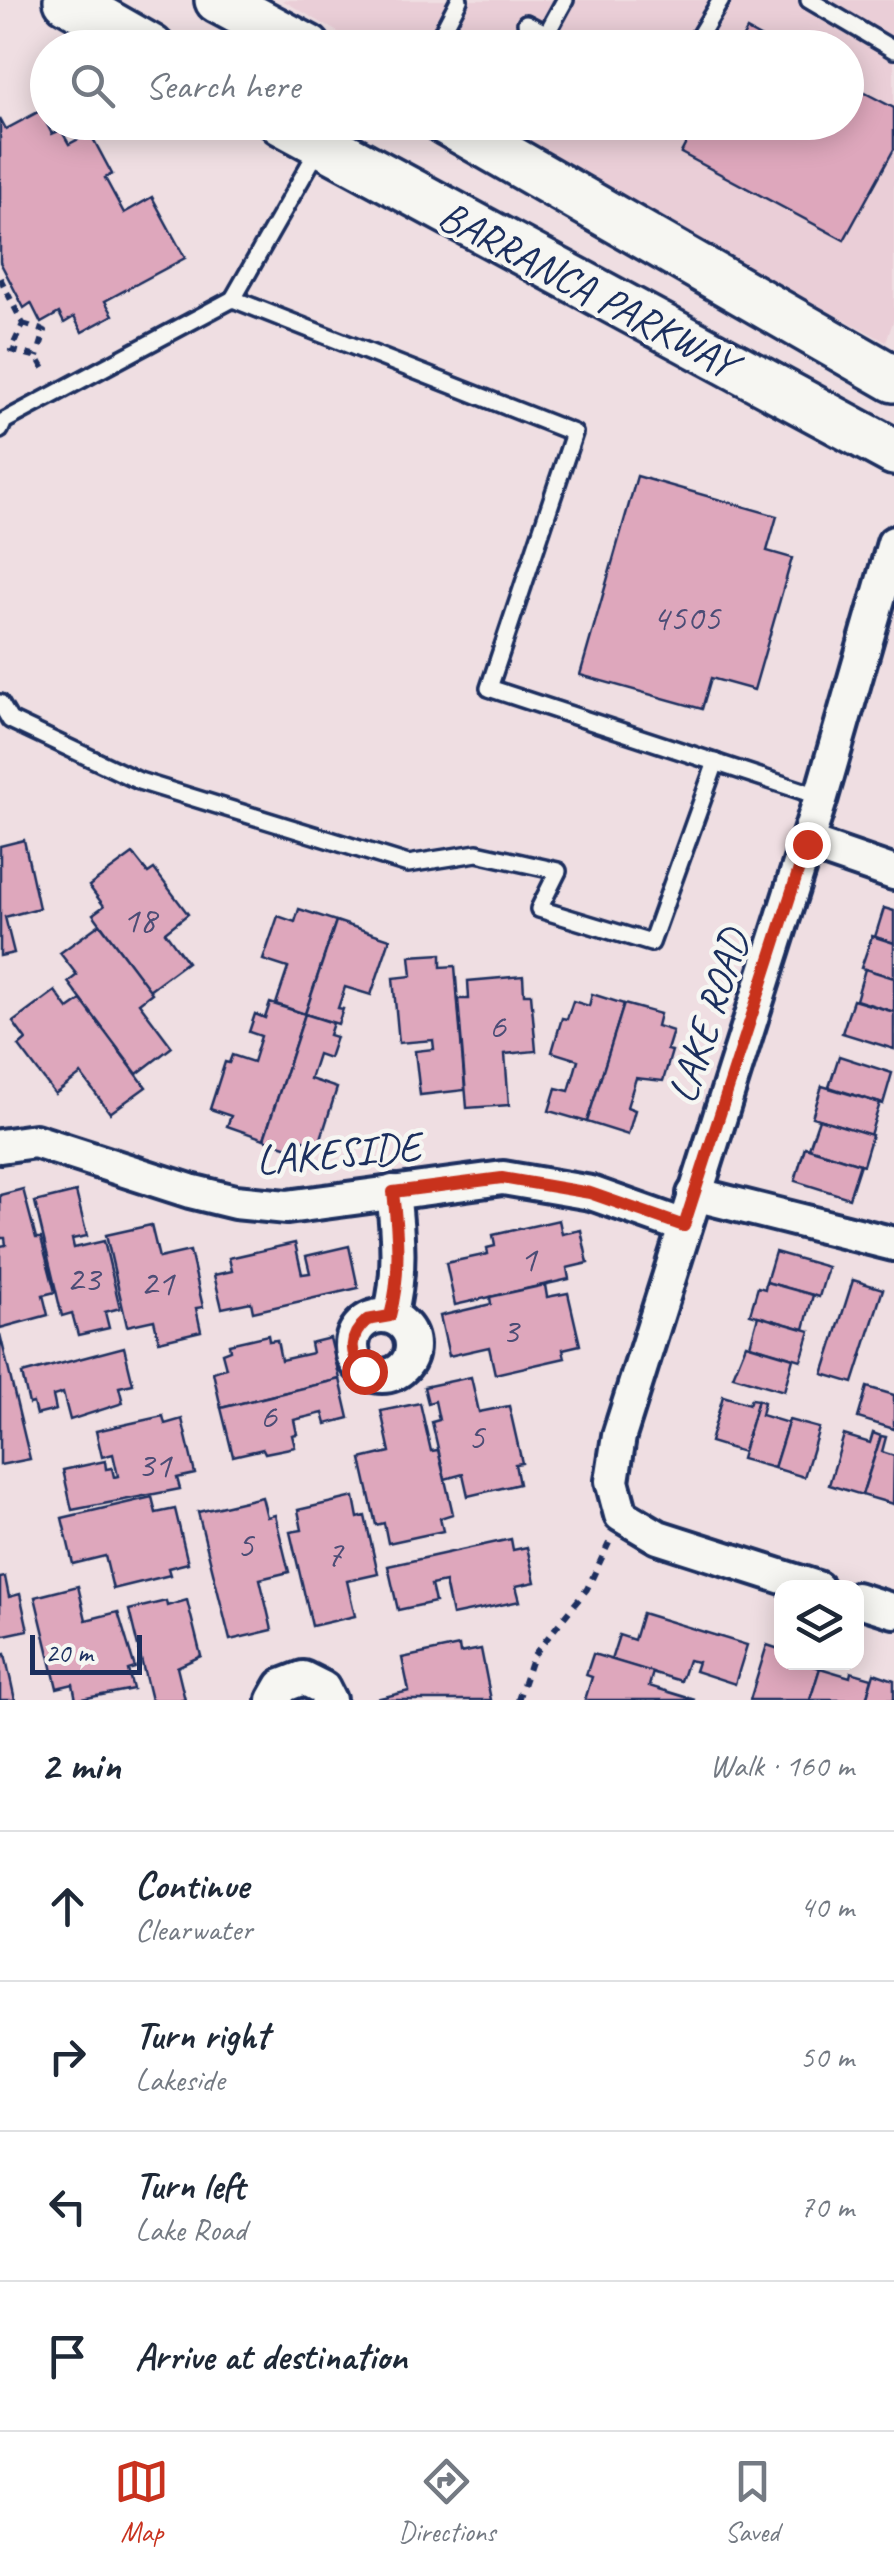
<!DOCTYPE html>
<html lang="en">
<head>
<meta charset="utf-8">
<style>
  :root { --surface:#fff; --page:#f6f6f7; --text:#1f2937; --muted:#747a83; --line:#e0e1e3; --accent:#c8321e }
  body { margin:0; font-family:Caveat,sans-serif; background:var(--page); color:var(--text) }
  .controls { position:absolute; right:30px; bottom:30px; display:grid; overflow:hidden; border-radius:20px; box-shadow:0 5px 25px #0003 }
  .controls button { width:90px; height:90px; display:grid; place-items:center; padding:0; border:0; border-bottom:2px solid var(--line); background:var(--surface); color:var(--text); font:50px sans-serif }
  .scale { position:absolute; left:30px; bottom:25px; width:112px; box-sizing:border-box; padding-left:10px; border:5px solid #1b2f5e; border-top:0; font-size:28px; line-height:35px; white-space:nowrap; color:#1b2f5e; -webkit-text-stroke:8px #f6f6f2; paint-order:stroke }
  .stop { position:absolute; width:30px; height:30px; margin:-22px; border:8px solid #c8321e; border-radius:50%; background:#fff }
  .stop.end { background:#c8321e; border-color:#fff; box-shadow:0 2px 10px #0008 }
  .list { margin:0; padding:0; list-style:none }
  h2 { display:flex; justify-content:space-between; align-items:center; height:130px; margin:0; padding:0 40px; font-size:42px }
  h2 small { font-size:32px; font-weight:400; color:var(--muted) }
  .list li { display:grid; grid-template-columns:65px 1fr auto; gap:30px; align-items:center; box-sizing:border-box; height:150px; padding:0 40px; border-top:2px solid var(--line) }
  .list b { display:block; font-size:38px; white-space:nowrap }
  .list p { margin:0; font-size:32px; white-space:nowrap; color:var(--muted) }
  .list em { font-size:32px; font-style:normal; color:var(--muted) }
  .icon { flex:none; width:55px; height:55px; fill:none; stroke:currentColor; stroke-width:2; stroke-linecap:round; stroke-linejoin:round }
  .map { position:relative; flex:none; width:894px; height:1700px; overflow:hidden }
  .search { position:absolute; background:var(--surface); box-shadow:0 5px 25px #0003; left:30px; right:30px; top:30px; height:110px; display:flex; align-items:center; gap:25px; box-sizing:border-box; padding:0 35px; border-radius:55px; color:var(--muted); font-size:38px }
  .sheet { height:730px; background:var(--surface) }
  nav { display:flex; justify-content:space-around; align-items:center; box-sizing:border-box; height:140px; border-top:2px solid var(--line); background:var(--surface); font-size:28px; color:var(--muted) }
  nav a { display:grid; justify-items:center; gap:5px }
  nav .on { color:var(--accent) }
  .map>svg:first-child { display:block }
</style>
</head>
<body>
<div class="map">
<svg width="894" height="1700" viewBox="0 0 894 1700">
  <rect width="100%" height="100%" fill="#efdee2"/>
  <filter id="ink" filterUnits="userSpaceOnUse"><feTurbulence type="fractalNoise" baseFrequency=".01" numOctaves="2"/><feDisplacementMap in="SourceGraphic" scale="20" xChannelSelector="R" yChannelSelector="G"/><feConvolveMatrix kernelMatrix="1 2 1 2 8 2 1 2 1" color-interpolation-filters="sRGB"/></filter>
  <g filter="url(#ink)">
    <path fill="#eaced7" d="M 282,0 L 894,0 L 894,319 L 886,342 L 677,230 L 492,123 L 846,122 L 846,48 L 364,47 Z"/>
    <g fill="#dea7bc" stroke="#1b2f5e" stroke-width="2.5">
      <path d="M 747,30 L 780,48 L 737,48 Z"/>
      <path d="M 846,83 L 894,108 L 894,149 L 844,240 L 681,153 L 697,122 L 846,122 Z"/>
      <path d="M 40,111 L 52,134 L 61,130 L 69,144 L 90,133 L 112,174 L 105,178 L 124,213 L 152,197 L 185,258 L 105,301 L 113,315 L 82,332 L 74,317 L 64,323 L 59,313 L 41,323 L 31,303 L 24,308 L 0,262 L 0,118 L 6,129 Z"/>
      <path d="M 637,476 L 777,516 L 767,551 L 792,558 L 754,690 L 711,678 L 702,709 L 580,675 Z"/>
      <path d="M 24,840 L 39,908 L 5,917 L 14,953 L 0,956 L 0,846 Z"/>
      <path d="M 133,854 L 148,873 L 154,869 L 188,914 L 165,932 L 187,962 L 149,990 L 93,914 L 104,906 L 89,886 Z"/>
      <path d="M 884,908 L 894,911 L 894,943 L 875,937 Z"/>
      <path d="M 299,909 L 336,921 L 305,1014 L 276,1004 L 288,968 L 263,960 L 278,916 L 295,922 Z"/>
      <path d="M 336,921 L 390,939 L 371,995 L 345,987 L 338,1008 L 343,1009 L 338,1024 L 305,1014 Z"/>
      <path d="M 100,924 L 152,993 L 139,1003 L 172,1047 L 137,1074 L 68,982 L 77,975 L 60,953 Z"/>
      <path d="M 872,936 L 894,943 L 894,978 L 861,968 Z"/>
      <path d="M 441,954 L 441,967 L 455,966 L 465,1090 L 420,1095 L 415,1051 L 434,1049 L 433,1040 L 399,1043 L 393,978 L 412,976 L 410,956 Z"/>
      <path d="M 865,969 L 894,978 L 894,1012 L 856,1000 Z"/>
      <path d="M 523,976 L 524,994 L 531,994 L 536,1051 L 505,1054 L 509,1105 L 467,1108 L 458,999 L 469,999 L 468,981 Z"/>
      <path d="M 55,991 L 68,1009 L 81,1000 L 146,1087 L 110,1113 L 81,1074 L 55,1094 L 19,1046 L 26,1040 L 13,1022 Z"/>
      <path d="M 592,994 L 624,1004 L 587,1122 L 549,1111 L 556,1088 L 569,1091 L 578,1060 L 552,1052 L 562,1018 L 567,1019 L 573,1001 L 589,1006 Z"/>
      <path d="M 853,1000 L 894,1012 L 894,1049 L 842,1033 Z"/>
      <path d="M 270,1003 L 305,1014 L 264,1139 L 227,1126 L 231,1116 L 210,1109 L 225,1062 L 229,1063 L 232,1055 L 253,1062 L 261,1036 L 249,1032 L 255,1014 L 265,1018 Z"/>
      <path d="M 624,1004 L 660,1014 L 657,1026 L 673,1031 L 667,1050 L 672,1051 L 663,1081 L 636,1078 L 627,1107 L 635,1110 L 628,1135 L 587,1122 Z"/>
      <path d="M 305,1014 L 333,1023 L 329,1035 L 336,1037 L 329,1058 L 318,1054 L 310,1079 L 337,1088 L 319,1145 L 298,1138 L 294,1149 L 264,1139 Z"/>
      <path d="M 839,1056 L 892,1073 L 883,1104 L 829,1087 Z"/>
      <path d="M 822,1086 L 880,1103 L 870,1135 L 812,1117 Z"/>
      <path d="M 819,1119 L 872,1135 L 863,1165 L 809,1148 Z"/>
      <path d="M 805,1147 L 860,1164 L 849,1198 L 795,1181 Z"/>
      <path d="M 23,1189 L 36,1238 L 41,1238 L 55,1292 L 43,1295 L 48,1315 L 0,1328 L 0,1246 L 6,1245 L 5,1238 L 0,1238 L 0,1195 Z"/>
      <path d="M 76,1192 L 87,1236 L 72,1239 L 74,1248 L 104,1241 L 120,1308 L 105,1312 L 109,1328 L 78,1335 L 72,1313 L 62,1316 L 35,1202 Z"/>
      <path d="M 559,1220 L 562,1234 L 581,1230 L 588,1263 L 567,1268 L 569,1279 L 455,1305 L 446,1263 L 488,1254 L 487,1248 L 495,1246 L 493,1235 Z"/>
      <path d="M 151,1225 L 159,1258 L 190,1251 L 203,1307 L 196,1308 L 201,1331 L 159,1341 L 154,1320 L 127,1326 L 106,1235 Z"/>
      <path d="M 295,1243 L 302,1274 L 310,1273 L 306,1256 L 349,1246 L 358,1288 L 253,1312 L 251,1302 L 222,1308 L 214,1275 L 232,1271 L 229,1258 Z"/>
      <path d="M 775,1252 L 828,1267 L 819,1297 L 766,1282 Z"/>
      <path d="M 853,1280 L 883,1289 L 853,1383 L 823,1374 Z"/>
      <path d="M 766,1282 L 813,1295 L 804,1329 L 750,1314 L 758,1287 L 765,1289 Z"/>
      <path d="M 545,1285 L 547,1297 L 568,1293 L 580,1345 L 563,1349 L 565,1358 L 495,1374 L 489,1347 L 449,1356 L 440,1316 L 491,1304 L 490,1297 Z"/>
      <path d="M 758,1316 L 810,1331 L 801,1360 L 750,1345 Z"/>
      <path d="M 0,1334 L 30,1459 L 0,1465 Z"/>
      <path d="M 268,1335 L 269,1341 L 277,1340 L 281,1360 L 312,1353 L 310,1343 L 330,1338 L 340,1379 L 221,1408 L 213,1372 L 226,1368 L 222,1353 L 230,1350 L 229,1344 Z"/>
      <path d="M 746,1344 L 793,1358 L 784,1391 L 733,1376 Z"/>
      <path d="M 124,1347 L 133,1384 L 119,1387 L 123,1403 L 70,1420 L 63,1393 L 53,1396 L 56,1410 L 36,1415 L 33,1403 L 29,1404 L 22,1374 Z"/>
      <path d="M 471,1377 L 479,1412 L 509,1406 L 522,1463 L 515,1464 L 519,1484 L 468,1496 L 463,1474 L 445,1479 L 432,1422 L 439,1420 L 435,1401 L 428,1403 L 424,1387 Z"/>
      <path d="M 340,1379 L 349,1418 L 326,1424 L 323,1413 L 294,1420 L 297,1434 L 292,1435 L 295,1447 L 265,1453 L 263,1449 L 233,1456 L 221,1408 Z"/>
      <path d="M 867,1387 L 894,1395 L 894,1429 L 858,1418 Z"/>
      <path d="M 723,1396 L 749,1404 L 751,1399 L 758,1400 L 743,1452 L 710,1442 Z"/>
      <path d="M 758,1400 L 764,1402 L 761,1415 L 788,1423 L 774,1468 L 741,1459 Z"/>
      <path d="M 420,1403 L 431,1451 L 438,1450 L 453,1514 L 440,1518 L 443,1531 L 388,1543 L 384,1523 L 376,1525 L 361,1459 L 390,1452 L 381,1411 Z"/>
      <path d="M 163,1416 L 165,1424 L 182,1419 L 195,1474 L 177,1478 L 180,1489 L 72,1510 L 63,1470 L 105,1461 L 106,1469 L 112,1468 L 114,1477 L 118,1476 L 113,1454 L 102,1457 L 96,1431 Z"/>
      <path d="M 789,1420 L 819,1428 L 804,1477 L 774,1468 Z"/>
      <path d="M 873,1433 L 881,1436 L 862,1495 L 829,1485 L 844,1435 L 870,1443 Z"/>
      <path d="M 881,1436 L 886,1437 L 882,1452 L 894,1456 L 893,1504 L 862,1495 Z"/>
      <path d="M 152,1497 L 156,1513 L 175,1509 L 188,1563 L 168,1568 L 170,1575 L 113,1589 L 105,1556 L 73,1564 L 62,1518 Z"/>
      <path d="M 262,1497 L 267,1517 L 275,1515 L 289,1572 L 260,1579 L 272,1630 L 230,1640 L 198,1512 Z"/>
      <path d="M 354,1497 L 358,1518 L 365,1516 L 378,1574 L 347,1581 L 355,1616 L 312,1626 L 290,1532 L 302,1530 L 298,1510 Z"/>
      <path d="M 511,1539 L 513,1550 L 527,1547 L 535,1582 L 516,1586 L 520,1601 L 452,1615 L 445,1582 L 431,1585 L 435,1602 L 398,1610 L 388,1566 Z"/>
      <path d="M 5,1577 L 9,1597 L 20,1594 L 28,1630 L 0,1636 L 0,1578 Z"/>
      <path d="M 78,1586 L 86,1620 L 118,1612 L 135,1668 L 128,1670 L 133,1689 L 76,1700 L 73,1684 L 57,1688 L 35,1597 Z"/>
      <path d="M 187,1600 L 201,1656 L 177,1667 L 185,1700 L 151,1700 L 129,1610 L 166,1601 L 167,1606 Z"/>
      <path d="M 642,1613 L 747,1645 L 735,1684 L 695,1671 L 698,1662 L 688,1660 L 681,1681 L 611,1660 L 619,1635 L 634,1640 Z"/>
      <path d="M 767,1645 L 782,1650 L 782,1662 L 801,1662 L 820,1668 L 810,1700 L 750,1700 Z"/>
      <path d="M 459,1646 L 460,1653 L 481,1649 L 491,1700 L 372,1700 L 409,1691 L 402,1658 Z"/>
      <path d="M 5,1654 L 15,1700 L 0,1700 L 0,1655 Z"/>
      <path d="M 593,1654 L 653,1672 L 649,1686 L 695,1700 L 585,1700 L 592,1677 L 586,1675 Z"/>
      <path d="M 820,1668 L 850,1677 L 851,1672 L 872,1678 L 866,1700 L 810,1700 Z"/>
      <path d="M 874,1673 L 894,1680 L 894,1700 L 866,1700 Z"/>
    </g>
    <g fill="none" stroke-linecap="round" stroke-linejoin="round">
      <defs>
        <g id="service">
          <path d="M 809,0 L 894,50"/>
          <path d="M 526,23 L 574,48"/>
          <path d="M 547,33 L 565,0"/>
          <path d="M 434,48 L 459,0"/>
          <path d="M 692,48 L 721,0"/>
          <path d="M 233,299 L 319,148"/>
          <path d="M 0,430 L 4,421 L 233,299 L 574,433 L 489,688 L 821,797"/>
          <path d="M 0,703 L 10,720 L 139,781 L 408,864 L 477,853 L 558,871 L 539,909 L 651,943 L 716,762"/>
        </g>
        <g id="minor">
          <path d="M 807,843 L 894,873"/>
          <path d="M 0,1146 L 35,1141 L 190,1191 L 235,1202 L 287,1207 L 503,1178 L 591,1193 L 684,1226"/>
          <path d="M 694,1194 L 894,1244"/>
          <circle cx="382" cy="1346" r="30"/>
          <path d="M 390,1316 C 401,1275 398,1234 393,1192"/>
          <path d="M 817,1588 L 658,1537 L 621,1515 L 612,1481 L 619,1436 L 821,797 L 894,543"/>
          <path d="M 856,1599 L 894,1611"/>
          <path d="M 274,1700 L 282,1686 L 303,1678 L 323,1688 L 329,1700"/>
        </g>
        <g id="secondary">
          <path d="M 67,0 L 151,48"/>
          <path d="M 218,0 L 308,48"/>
          <path d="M 282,122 L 894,452"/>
          <path d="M 446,122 L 894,379"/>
        </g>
      </defs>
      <use href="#service" stroke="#1b2f5e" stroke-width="22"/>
      <use href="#minor" stroke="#1b2f5e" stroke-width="40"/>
      <use href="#secondary" stroke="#1b2f5e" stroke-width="52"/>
      <g stroke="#1b2f5e" stroke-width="6" stroke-dasharray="8 8" stroke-linecap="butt">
        <path d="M 0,278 L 23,324 L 11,350 L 37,357 L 45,371"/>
        <path d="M 23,324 L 45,331 L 37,357"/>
        <path d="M 518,1700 L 533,1656 L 587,1589 L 609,1543"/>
      </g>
      <use href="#service" stroke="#f6f6f2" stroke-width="15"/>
      <use href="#minor" stroke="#f6f6f2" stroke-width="32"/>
      <use href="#secondary" stroke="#f6f6f2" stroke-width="45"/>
    </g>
  </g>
  <g fill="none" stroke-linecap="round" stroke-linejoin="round" filter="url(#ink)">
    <path stroke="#c8321e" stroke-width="12" d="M 364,1371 C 348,1353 349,1336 367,1320 L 390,1316 C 401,1275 398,1234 393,1192 L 502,1178 L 590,1193 L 684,1226 L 807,844"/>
  </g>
  <g text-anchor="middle" stroke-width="9" stroke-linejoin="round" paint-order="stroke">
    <g font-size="38" fill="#4c4d76">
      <text x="686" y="630">4505</text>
      <text x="139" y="932">18</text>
      <text x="497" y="1038">6</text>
      <text x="528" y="1271">1</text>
      <text x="83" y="1291">23</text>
      <text x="157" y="1295">21</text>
      <text x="510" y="1343">3</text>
      <text x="268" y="1428">6</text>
      <text x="476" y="1449">5</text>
      <text x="154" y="1477">31</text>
      <text x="245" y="1557">5</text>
      <text x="334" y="1566">7</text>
    </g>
    <g font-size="42" fill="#1b2f5e" stroke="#f6f6f2">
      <text transform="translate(588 288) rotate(28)" y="15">BARRANCA PARKWAY</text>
      <text transform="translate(707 1016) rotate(-72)" y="15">LAKE ROAD</text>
      <text transform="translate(338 1152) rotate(-5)" y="15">LAKESIDE</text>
    </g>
  </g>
</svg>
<div class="controls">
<button><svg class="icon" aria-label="layers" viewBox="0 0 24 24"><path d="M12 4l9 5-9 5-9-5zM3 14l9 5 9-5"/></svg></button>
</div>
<div class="scale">20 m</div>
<div class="stop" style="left:364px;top:1371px"></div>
<div class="stop end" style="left:807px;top:844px"></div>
<div class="search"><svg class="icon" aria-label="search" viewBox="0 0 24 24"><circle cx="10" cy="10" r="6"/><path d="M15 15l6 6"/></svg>Search here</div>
</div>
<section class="sheet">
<h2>2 min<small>Walk · 160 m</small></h2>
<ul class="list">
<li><svg class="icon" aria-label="ahead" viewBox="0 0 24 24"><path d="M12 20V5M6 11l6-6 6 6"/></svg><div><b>Continue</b><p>Clearwater</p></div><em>40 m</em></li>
<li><svg class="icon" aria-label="right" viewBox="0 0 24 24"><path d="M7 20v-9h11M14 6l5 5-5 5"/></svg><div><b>Turn right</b><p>Lakeside</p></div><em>50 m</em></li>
<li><svg class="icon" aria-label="left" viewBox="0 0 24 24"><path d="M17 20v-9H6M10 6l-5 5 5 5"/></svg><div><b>Turn left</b><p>Lake Road</p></div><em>70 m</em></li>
<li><svg class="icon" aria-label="arrive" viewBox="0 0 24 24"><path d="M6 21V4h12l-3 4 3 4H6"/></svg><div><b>Arrive at destination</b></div></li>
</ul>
</section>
<nav>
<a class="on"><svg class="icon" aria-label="map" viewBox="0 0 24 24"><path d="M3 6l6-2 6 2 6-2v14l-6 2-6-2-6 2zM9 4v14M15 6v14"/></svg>Map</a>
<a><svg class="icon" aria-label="directions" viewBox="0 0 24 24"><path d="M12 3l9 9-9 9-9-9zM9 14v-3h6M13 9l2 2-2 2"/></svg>Directions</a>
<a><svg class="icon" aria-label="saved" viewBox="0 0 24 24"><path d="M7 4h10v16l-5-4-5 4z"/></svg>Saved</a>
</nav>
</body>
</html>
